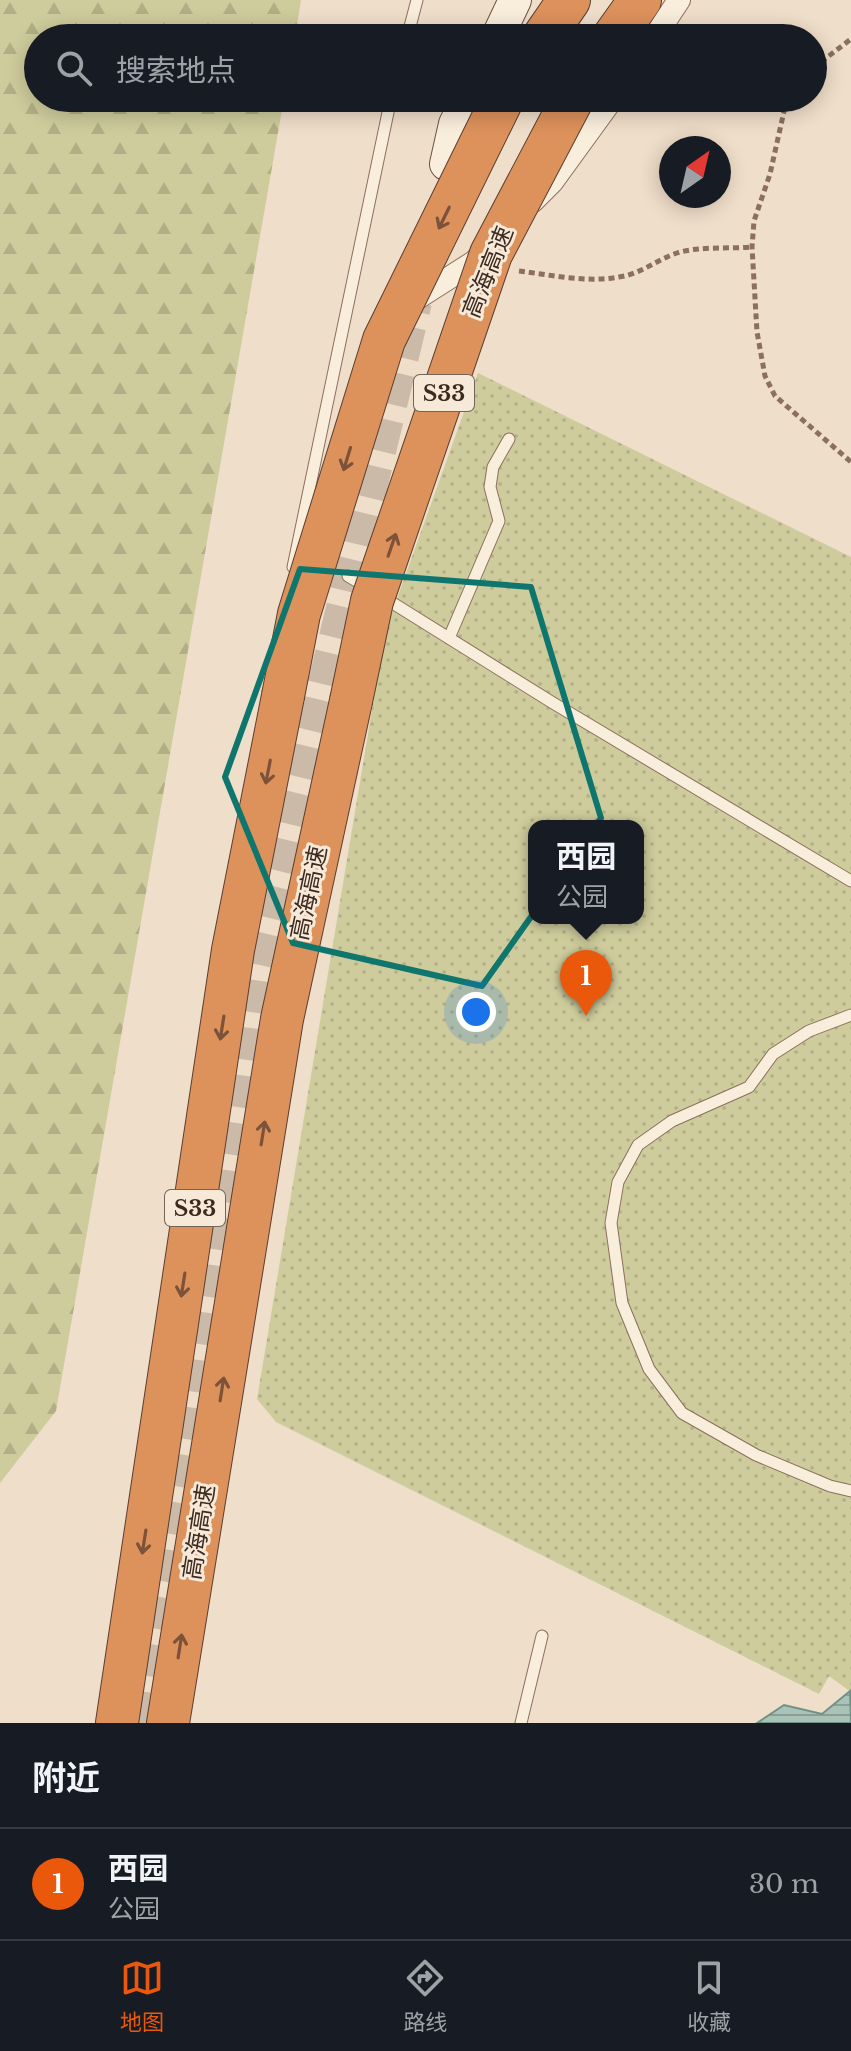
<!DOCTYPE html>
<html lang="zh">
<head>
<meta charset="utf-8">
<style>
  :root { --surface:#171b24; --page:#20242c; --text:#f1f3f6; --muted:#9ea1a6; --line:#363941; --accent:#ea580c }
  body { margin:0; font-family:"Libre Baskerville","Noto Sans SC",serif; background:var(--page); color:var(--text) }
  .compass { position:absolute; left:659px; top:136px; width:72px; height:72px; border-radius:50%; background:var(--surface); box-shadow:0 4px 20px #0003; rotate:34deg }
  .you { position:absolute; left:476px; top:1012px; width:28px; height:28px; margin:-20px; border:6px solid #fff; border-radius:50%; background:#1a73e8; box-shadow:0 0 0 12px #1a73e833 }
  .badge { display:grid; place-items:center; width:52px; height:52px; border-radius:50%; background:var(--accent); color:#fff; font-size:26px; font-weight:700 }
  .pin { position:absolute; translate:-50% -66px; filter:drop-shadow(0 2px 4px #0008) }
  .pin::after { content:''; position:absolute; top:42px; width:28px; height:24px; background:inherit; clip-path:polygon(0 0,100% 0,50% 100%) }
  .popup { position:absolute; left:528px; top:820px; width:116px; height:104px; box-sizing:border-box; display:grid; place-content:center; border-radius:16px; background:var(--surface); filter:drop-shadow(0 2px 6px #0005); font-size:26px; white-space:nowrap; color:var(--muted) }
  .popup b { font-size:30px; color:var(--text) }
  .popup::after { content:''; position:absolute; left:50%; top:100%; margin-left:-16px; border:16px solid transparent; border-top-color:var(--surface) }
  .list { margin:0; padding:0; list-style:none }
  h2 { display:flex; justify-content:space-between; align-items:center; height:104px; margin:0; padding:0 32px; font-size:34px }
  h2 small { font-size:26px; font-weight:400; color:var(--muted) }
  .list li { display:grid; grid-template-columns:52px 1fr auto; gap:24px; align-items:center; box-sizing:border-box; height:112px; padding:0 32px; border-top:2px solid var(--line) }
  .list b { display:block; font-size:30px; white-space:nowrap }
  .list p { margin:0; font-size:26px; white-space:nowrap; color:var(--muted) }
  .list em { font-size:26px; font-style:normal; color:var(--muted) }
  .icon { flex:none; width:44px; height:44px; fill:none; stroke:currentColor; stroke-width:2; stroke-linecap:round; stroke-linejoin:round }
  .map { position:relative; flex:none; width:851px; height:1723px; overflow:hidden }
  .search { position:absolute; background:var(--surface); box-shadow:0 4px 20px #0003; left:24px; right:24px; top:24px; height:88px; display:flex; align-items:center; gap:20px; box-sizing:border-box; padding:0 28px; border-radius:44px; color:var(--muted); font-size:30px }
  .sheet { height:216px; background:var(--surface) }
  nav { display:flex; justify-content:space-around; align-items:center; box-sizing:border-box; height:112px; border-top:2px solid var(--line); background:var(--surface); font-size:22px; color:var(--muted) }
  nav a { display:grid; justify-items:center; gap:4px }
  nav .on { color:var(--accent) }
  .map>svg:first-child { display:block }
</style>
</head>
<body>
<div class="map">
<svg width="851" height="1723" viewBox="0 0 851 1723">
  <defs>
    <pattern id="forest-firs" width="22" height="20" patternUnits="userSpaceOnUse" patternTransform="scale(2)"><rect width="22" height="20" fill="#cecc9c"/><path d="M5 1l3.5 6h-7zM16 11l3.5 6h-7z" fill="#b2af86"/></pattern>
    <pattern id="garden-dots" width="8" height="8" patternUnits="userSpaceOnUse" patternTransform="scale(2)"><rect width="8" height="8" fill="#cecc9c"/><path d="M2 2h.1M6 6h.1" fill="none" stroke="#b2af86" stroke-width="1.8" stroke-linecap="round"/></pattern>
    <pattern id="water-rules" width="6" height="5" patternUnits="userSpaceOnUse" patternTransform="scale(2)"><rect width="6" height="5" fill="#a9c3b8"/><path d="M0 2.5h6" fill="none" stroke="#8b9f95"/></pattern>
  </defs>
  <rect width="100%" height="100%" fill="#efdec9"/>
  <path fill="url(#forest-firs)" d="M 0,0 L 301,0 L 295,38 L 38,38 L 38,98 L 284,98 L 56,1411 L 0,1483 Z"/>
  <path fill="url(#garden-dots)" fill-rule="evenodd" d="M 478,373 L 851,557 L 851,1692 L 829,1676 L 819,1694 L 276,1422 L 257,1399 L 385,632 ZM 534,826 L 638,826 L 638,918 L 534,918 Z"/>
  <path fill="url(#water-rules)" stroke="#709285" stroke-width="2" d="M 850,1691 L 851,1723 L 757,1723 L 784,1705 L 822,1714 Z"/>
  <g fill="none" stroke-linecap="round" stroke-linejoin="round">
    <path stroke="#cbbaa7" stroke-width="32" stroke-dasharray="32 16" stroke-linecap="butt" d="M 138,1723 L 182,1474 L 256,964 L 416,302"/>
    <defs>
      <g id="service">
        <path d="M 407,38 L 417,0"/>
        <path d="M 293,567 L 391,98"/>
        <path d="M 348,576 L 368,588"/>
        <path d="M 383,597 L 553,703 L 851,881"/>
        <path d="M 449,638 L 499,521 L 490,487 L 493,467 L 509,439"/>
        <path d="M 851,1015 L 809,1031 L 773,1054 L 749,1087 L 672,1121 L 638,1145 L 618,1182 L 611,1223 L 622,1303 L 649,1369 L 682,1413 L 756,1455 L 830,1486 L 851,1491"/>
        <path d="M 521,1723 L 542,1636"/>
      </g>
      <g id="minor">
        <path d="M 654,38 L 679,0"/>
        <path d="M 533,201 L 552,182 L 613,98"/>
        <path d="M 416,299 L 474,262 L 487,249"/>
      </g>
      <g id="secondary">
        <path d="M 497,38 L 515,0"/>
        <path d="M 446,164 L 455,124 L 468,98"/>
      </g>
      <g id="motorway">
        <path d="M 543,38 L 569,0"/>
        <path d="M 613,38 L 640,0"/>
        <path d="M 117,1723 L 233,950 L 283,696"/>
        <path d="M 168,1723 L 282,1019 L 351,701"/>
      </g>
    </defs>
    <use href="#service" stroke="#8c6f5d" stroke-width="13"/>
    <use href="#minor" stroke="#8c6f5d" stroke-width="24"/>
    <use href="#secondary" stroke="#6e5040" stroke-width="34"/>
    <use href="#motorway" stroke="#5a3e31" stroke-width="44"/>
    <g stroke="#8c6f5d" stroke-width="5" stroke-dasharray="6 4" stroke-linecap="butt">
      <path d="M 813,68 L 851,39"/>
      <path d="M 787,98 L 770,174 L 754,221 L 752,247 L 757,332 L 765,376 L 775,396 L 851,462"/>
      <path d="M 519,271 C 552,275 587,283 619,277 C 641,274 656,260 677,253 C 699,246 728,249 752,247"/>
    </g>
    <use href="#service" stroke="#f9eddc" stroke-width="11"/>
    <use href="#minor" stroke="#f9eddc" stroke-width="22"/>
    <use href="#secondary" stroke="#f9eddc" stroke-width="32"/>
    <use href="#motorway" stroke="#dd915b" stroke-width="42"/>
    <defs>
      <g id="motorway-bridge">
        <path d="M 283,696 L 299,614 L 384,340 L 503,98"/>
        <path d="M 351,701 L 372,601 L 491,254 L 573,98"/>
      </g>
    </defs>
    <use href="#motorway-bridge" stroke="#5a3e31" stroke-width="44" stroke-linecap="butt"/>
    <use href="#motorway-bridge" stroke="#dd915b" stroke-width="42"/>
  </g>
  <defs><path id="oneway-shaft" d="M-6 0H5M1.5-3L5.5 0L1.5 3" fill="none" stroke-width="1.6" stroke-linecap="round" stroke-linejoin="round" transform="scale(2)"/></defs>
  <g stroke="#7c5338">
    <use href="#oneway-shaft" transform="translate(444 218) rotate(116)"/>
    <use href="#oneway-shaft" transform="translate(347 459) rotate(107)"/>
    <use href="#oneway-shaft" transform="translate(392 545) rotate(-71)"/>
    <use href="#oneway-shaft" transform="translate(268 772) rotate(101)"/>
    <use href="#oneway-shaft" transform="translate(222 1028) rotate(99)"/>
    <use href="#oneway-shaft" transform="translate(263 1133) rotate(-81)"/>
    <use href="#oneway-shaft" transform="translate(183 1285) rotate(99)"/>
    <use href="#oneway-shaft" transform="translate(222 1389) rotate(-81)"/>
    <use href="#oneway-shaft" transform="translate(144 1542) rotate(99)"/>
    <use href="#oneway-shaft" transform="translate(180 1646) rotate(-81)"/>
  </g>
  <path fill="none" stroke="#0f766e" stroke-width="6" stroke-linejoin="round" d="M 300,569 L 531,587 L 601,818 L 482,986 L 293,943 L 225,777 Z"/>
  <g text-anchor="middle" stroke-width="6" stroke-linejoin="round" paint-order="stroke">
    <g fill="#f6e9d8" stroke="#746357" stroke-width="2">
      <rect x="414" y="375" width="60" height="36" rx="6"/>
      <rect x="165" y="1190" width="60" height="36" rx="6"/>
    </g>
    <g font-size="22" font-weight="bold" fill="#3c2a20">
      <text x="444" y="401">S33</text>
      <text x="195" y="1216">S33</text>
    </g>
    <g font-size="24" fill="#3c2a20" stroke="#f6e9d8">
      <text transform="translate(488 272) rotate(-68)" y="8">高海高速</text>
      <text transform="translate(309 893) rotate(-78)" y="8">高海高速</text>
      <text transform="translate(199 1532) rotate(-81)" y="8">高海高速</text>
    </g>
  </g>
</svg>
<svg class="compass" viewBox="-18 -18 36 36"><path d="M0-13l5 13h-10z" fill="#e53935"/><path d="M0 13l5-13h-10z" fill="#9ea1a6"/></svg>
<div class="you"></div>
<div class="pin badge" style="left:586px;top:1016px">1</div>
<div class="popup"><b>西园</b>公园</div>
<div class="search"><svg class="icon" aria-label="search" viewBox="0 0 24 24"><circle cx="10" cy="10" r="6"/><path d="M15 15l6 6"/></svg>搜索地点</div>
</div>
<section class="sheet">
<h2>附近<small></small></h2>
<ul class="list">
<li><span class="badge">1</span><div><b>西园</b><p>公园</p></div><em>30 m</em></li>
</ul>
</section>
<nav>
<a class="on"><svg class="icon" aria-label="map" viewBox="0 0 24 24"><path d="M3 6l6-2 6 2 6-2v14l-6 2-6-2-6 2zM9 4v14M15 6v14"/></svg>地图</a>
<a><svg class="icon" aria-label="directions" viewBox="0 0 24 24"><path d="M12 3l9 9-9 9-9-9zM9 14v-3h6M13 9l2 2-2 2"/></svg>路线</a>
<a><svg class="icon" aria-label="saved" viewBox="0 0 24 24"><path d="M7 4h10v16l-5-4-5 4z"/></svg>收藏</a>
</nav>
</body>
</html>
